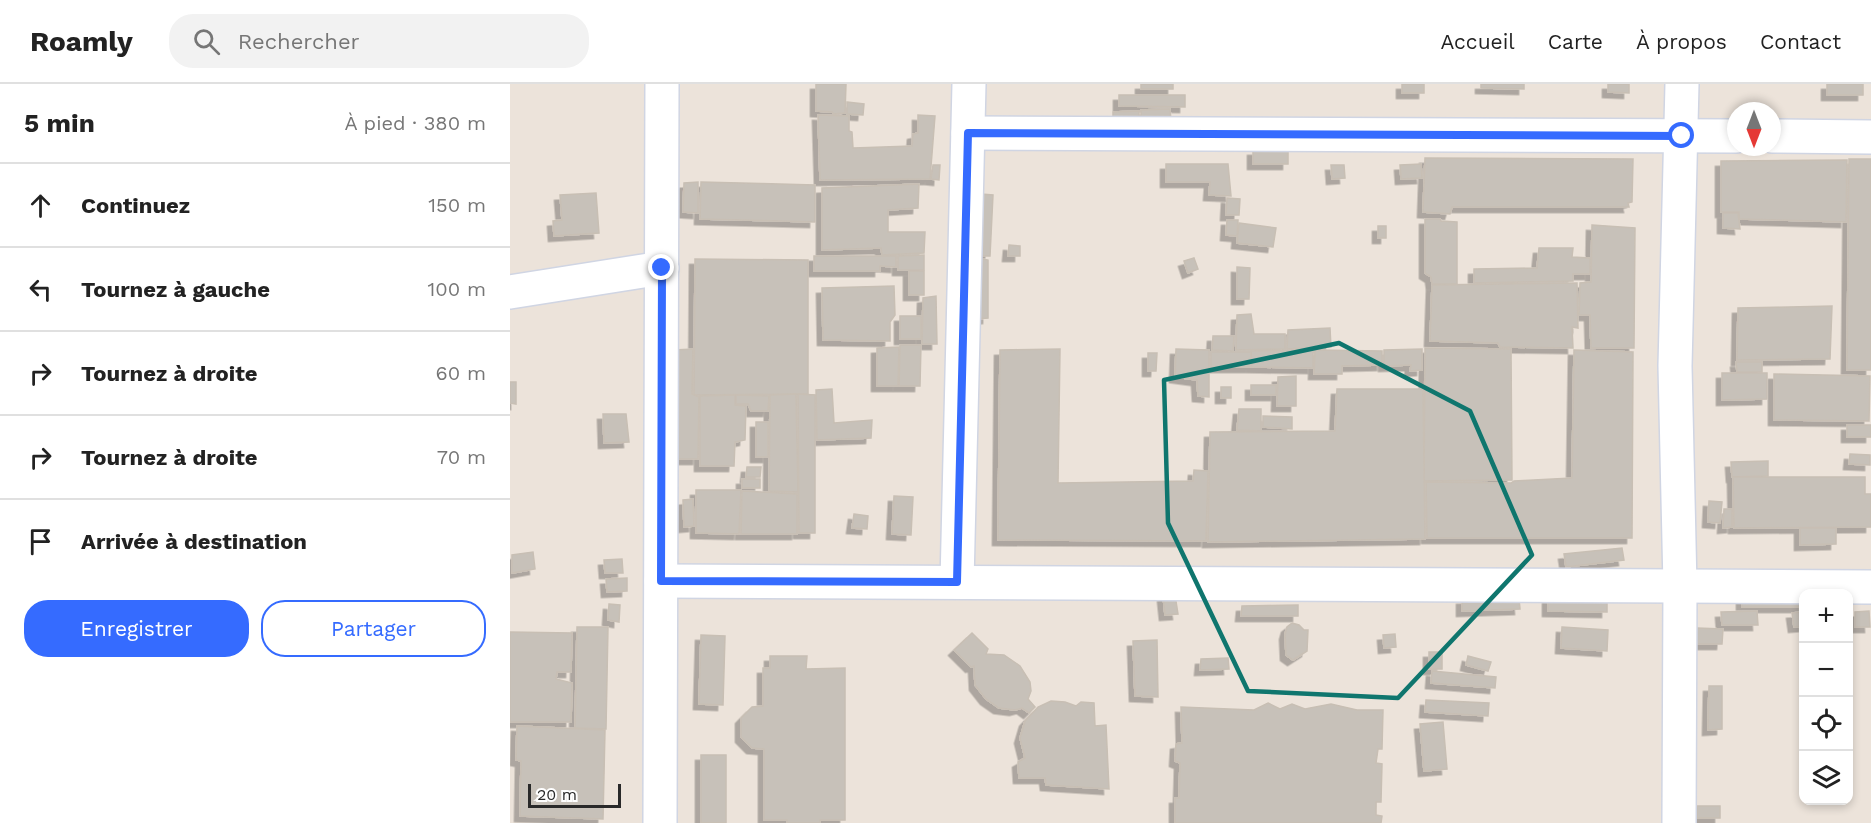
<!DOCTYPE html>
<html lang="fr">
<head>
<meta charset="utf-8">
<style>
  :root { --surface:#fff; --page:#f2f2f2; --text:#222; --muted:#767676; --line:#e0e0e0; --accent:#356bff }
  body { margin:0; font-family:"Work Sans",sans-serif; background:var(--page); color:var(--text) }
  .controls { position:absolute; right:18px; bottom:18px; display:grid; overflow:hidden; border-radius:12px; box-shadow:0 3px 9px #0003 }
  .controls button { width:54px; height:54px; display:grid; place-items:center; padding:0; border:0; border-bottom:2px solid var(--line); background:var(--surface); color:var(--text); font:30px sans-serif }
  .compass { position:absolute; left:1217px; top:18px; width:54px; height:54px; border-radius:50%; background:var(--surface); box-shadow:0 3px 9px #0003; rotate:180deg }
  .scale { position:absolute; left:18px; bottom:15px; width:93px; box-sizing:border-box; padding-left:6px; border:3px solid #292929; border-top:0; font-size:16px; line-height:21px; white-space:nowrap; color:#292929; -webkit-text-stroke:4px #fff; paint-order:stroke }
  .stop { position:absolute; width:18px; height:18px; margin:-14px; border:4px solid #356bff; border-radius:50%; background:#fff }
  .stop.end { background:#356bff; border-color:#fff; box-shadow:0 2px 6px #0008 }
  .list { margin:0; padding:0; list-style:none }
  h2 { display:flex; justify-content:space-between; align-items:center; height:78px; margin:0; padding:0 24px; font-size:26px }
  h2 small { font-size:20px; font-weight:400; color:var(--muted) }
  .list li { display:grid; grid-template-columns:39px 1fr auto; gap:18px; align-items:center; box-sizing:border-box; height:84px; padding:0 24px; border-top:2px solid var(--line) }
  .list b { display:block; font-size:22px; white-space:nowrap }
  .list em { font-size:20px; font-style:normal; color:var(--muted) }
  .actions { display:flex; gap:12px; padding:18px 24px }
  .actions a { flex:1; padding:14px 0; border:2px solid var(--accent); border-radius:24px; text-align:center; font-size:21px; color:var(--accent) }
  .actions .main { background:var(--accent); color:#fff }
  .icon { flex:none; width:33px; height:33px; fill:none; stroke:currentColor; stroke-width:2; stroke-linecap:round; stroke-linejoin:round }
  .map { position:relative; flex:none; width:1361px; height:739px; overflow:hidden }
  header { display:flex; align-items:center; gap:36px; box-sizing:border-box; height:84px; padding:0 30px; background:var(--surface); border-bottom:2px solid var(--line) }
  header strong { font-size:28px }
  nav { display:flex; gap:33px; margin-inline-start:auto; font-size:21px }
  .search { width:420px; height:54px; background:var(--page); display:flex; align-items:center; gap:15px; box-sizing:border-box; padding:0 21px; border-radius:24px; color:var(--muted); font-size:22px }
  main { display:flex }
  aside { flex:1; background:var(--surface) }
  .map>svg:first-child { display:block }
</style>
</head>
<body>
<header>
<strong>Roamly</strong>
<div class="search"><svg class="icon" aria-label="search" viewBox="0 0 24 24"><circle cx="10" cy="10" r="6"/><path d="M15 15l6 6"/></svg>Rechercher</div>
<nav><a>Accueil</a><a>Carte</a><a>À propos</a><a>Contact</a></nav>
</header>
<main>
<aside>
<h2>5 min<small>À pied · 380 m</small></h2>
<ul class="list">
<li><svg class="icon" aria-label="ahead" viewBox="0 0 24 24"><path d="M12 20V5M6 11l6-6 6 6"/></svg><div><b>Continuez</b></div><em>150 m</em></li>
<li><svg class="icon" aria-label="left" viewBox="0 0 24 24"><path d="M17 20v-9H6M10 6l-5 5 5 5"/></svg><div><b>Tournez à gauche</b></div><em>100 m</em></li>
<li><svg class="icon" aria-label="right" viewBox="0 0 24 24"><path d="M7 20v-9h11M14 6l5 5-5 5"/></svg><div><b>Tournez à droite</b></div><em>60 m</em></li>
<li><svg class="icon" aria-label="right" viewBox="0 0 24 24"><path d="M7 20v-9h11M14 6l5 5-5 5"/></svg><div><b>Tournez à droite</b></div><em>70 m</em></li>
<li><svg class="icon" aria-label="arrive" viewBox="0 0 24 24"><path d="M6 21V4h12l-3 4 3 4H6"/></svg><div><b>Arrivée à destination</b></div></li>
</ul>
<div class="actions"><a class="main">Enregistrer</a><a>Partager</a></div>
</aside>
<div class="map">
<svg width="1361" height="739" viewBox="0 0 1361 739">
  <defs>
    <filter id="shadow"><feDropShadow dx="-5.5" dy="5.5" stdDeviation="0" flood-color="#0004"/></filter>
  </defs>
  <rect width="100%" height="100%" fill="#ece3da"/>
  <g fill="#c7c1b9" stroke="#c8bfb4" stroke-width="1.5" filter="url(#shadow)">
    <path d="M 306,0 L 336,0 L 335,29 L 324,30 L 322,28 L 306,27 Z"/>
    <rect x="631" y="0" width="32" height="5"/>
    <rect x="892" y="0" width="22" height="9"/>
    <path d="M 971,0 L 1014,0 L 1014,5 L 971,4 Z"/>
    <path d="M 1098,0 L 1119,0 L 1119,9 L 1098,8 Z"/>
    <rect x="1317" y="0" width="36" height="11"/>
    <path d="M 609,11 L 675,11 L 675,23 L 609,22 Z"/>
    <path d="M 337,18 L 354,20 L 353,31 L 337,30 Z"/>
    <path d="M 660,25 L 661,36 L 631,37 L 631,26 Z"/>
    <path d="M 629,27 L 629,37 L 603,38 L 603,28 Z"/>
    <path d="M 308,31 L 339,32 L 339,47 L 342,48 L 343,64 L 402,62 L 403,50 L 408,49 L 408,31 L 425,32 L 420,95 L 310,96 Z"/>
    <rect x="743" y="66" width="35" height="14"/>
    <path d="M 915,74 L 1123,75 L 1122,118 L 1118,119 L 1119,123 L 942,123 L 940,130 L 913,128 Z"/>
    <path d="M 1339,75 L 1361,75 L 1361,286 L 1337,286 Z"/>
    <path d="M 1337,76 L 1336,138 L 1229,135 L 1229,128 L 1211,128 L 1211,77 Z"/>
    <path d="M 656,80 L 718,80 L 721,112 L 699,111 L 700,98 L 656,98 Z"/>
    <path d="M 911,80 L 912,94 L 891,95 L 890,81 Z"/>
    <path d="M 423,81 L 430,81 L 429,96 L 421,95 Z"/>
    <path d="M 821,81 L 834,81 L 835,94 L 822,95 Z"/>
    <path d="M 188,98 L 188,129 L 173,128 L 174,99 Z"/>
    <path d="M 191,98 L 305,101 L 305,138 L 190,135 Z"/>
    <path d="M 409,100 L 408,124 L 378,126 L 378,148 L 415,148 L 414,169 L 372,171 L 371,164 L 312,166 L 312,104 Z"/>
    <path d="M 86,109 L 89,149 L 44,152 L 43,137 L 52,136 L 50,111 Z"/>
    <path d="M 471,110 L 483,111 L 480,172 L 468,172 Z"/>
    <path d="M 717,114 L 730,115 L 729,131 L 716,131 Z"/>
    <path d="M 1213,129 L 1228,129 L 1230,145 L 1213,144 Z"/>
    <path d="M 915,135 L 930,135 L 931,137 L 947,138 L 947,200 L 922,200 L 921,193 L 915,189 Z"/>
    <path d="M 717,136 L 728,136 L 727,152 L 716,151 Z"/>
    <path d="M 729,139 L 766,144 L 763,163 L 727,159 Z"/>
    <path d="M 1082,141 L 1125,144 L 1124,264 L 1081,264 L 1080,231 L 1069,231 L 1070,199 L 1081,198 Z"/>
    <rect x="868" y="142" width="8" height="12"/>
    <path d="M 499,161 L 510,162 L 510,172 L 498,172 Z"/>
    <path d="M 1029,164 L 1063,164 L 1062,173 L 1080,174 L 1080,190 L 1063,190 L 1063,197 L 964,199 L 964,185 L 1027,184 Z"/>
    <path d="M 414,171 L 414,186 L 388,186 L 388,172 Z"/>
    <path d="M 304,172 L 386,172 L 386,183 L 370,182 L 370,187 L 304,187 Z"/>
    <path d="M 468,174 L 478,176 L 478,234 L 467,235 Z"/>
    <path d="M 684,174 L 688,185 L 678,189 L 674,177 Z"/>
    <path d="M 185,175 L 298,176 L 298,310 L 184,311 Z"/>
    <path d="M 727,183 L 740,184 L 739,215 L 727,215 Z"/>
    <rect x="399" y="187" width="15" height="24"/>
    <path d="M 1067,199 L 1068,244 L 1062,243 L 1063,264 L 990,263 L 988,259 L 920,257 L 922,201 Z"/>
    <path d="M 384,202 L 385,231 L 380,238 L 380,257 L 313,256 L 312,204 Z"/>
    <path d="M 426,212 L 427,260 L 412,260 L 413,214 Z"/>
    <path d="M 1322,222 L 1320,275 L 1227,276 L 1228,224 Z"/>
    <path d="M 741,230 L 744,250 L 775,250 L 775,265 L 726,266 L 727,231 Z"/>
    <rect x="390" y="232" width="21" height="23"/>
    <path d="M 820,244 L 821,263 L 777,265 L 778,246 Z"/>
    <path d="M 703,252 L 724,252 L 723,267 L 702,266 Z"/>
    <path d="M 390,261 L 411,261 L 410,302 L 389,302 Z"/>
    <path d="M 389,263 L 388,302 L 367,302 L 367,264 Z"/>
    <path d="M 915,264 L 1001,265 L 1002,396 L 914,397 Z"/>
    <path d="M 183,265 L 182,310 L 189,313 L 188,375 L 164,375 L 164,266 Z"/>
    <path d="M 550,265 L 548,399 L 683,397 L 684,386 L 698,387 L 696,457 L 488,456 L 490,266 Z"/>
    <path d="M 666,265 L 699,266 L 699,313 L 688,312 L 687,296 L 665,293 Z"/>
    <path d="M 912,265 L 912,286 L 900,287 L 901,281 L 874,282 L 874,266 Z"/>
    <path d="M 803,266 L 803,284 L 742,283 L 741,267 Z"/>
    <path d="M 805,266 L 872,267 L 872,281 L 832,282 L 832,290 L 804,290 Z"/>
    <path d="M 1064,266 L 1123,268 L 1122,454 L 917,454 L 916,398 L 1001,399 L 1004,397 L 1062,394 Z"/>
    <rect x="701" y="268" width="40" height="15"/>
    <path d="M 638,269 L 647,269 L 646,287 L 638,287 Z"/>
    <path d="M 1226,278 L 1252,278 L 1252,288 L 1227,288 Z"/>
    <path d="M 1212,289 L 1257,289 L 1257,315 L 1212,316 Z"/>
    <path d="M 1264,290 L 1360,292 L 1359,337 L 1264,336 Z"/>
    <path d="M 786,292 L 786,322 L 767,322 L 768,293 Z"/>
    <path d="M 0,298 L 6,298 L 6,320 L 0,319 Z"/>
    <rect x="741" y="301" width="25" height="10"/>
    <rect x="711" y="303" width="10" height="11"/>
    <path d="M 322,305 L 324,339 L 362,336 L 361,354 L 307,356 L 306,306 Z"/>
    <path d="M 827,305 L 913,305 L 915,455 L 698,458 L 700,348 L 825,347 Z"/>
    <path d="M 286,310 L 288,408 L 259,407 L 260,311 Z"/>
    <path d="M 288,310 L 305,311 L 305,449 L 289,449 Z"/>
    <path d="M 225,311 L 225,321 L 236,322 L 235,356 L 225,358 L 224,382 L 190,382 L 190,312 Z"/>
    <path d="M 226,311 L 259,312 L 258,327 L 241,327 L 238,320 L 226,320 Z"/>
    <path d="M 729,325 L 751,325 L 751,347 L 727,346 Z"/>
    <path d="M 93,330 L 116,330 L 119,358 L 94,359 Z"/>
    <path d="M 753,332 L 782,333 L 782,345 L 753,343 Z"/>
    <rect x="246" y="338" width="12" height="35"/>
    <rect x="1337" y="341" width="24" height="12"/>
    <path d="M 1340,370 L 1360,371 L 1360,381 L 1339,380 Z"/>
    <path d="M 1258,377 L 1258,392 L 1222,393 L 1221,378 Z"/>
    <path d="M 237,383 L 251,383 L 250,393 L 236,393 Z"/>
    <path d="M 1223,393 L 1355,393 L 1355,410 L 1361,410 L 1361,443 L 1224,444 Z"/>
    <rect x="232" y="395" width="18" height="9"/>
    <path d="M 186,406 L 231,406 L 229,450 L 186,449 Z"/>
    <path d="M 232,407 L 287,410 L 287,450 L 231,450 Z"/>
    <path d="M 384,412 L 403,413 L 401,451 L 382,450 Z"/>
    <path d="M 183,415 L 184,442 L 174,443 L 173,416 Z"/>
    <path d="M 1199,417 L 1212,418 L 1210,439 L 1198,438 Z"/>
    <path d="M 1214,425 L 1222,425 L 1222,443 L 1213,444 Z"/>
    <path d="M 344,430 L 358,432 L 357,445 L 342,444 Z"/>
    <path d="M 1290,444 L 1326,444 L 1326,460 L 1290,461 Z"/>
    <path d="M 1112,464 L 1114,476 L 1056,483 L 1054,470 Z"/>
    <path d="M 23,468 L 25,485 L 2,489 L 2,471 Z"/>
    <path d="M 112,475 L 113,489 L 95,489 L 94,476 Z"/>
    <path d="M 117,494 L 117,507 L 97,508 L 96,495 Z"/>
    <rect x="1232" y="509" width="62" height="14"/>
    <path d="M 665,511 L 668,530 L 655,531 L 653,512 Z"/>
    <path d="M 1009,514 L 1010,525 L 952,527 L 952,515 Z"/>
    <path d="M 1038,514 L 1097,516 L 1097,528 L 1038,527 Z"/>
    <path d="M 99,520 L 110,521 L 109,538 L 98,536 Z"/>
    <path d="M 788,521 L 788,532 L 731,532 L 732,522 Z"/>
    <path d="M 1247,527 L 1248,541 L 1212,541 L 1211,528 Z"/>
    <path d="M 1359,527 L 1360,543 L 1345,543 L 1345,528 Z"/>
    <path d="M 1294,528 L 1294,542 L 1284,543 L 1282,529 Z"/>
    <path d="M 782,539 L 789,541 L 794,546 L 798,546 L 797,567 L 783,576 L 776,571 L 775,550 L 777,543 Z"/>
    <path d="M 67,543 L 98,543 L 96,645 L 65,644 Z"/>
    <path d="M 1052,543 L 1098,546 L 1097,567 L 1051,564 Z"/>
    <path d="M 1187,544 L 1213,545 L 1212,560 L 1187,560 Z"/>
    <path d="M 0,548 L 62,549 L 61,588 L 47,588 L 46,595 L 62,599 L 61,638 L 0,638 Z"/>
    <path d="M 462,549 L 478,565 L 476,570 L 494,571 L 510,582 L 520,598 L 521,607 L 518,615 L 525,623 L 519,629 L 512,624 L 505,626 L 489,624 L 476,615 L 465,601 L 464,582 L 461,583 L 444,566 Z"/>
    <path d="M 885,550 L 886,563 L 874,564 L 873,551 Z"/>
    <path d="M 191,551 L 215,552 L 213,621 L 189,620 Z"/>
    <path d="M 647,556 L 648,613 L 625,612 L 623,557 Z"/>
    <rect x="919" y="568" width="13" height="17"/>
    <path d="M 260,572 L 297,572 L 296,585 L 335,584 L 335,736 L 310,736 L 310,739 L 277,739 L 277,736 L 254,736 L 254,665 L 242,664 L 231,653 L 231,634 L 242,623 L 253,622 L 253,584 L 260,584 Z"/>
    <path d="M 958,572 L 981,578 L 978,587 L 956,581 Z"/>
    <path d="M 718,574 L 719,585 L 690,586 L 691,575 Z"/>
    <path d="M 922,587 L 986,593 L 985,604 L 921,599 Z"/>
    <path d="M 1199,602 L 1212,602 L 1212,645 L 1198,646 Z"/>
    <path d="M 916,616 L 979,619 L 978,632 L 915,628 Z"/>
    <path d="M 541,617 L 555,618 L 566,622 L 571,618 L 584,619 L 585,642 L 596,641 L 599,705 L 536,701 L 535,694 L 509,694 L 508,678 L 515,674 L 510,654 L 515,637 L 528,623 Z"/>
    <path d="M 758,619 L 770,625 L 782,620 L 795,625 L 821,620 L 847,626 L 873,626 L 872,665 L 868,665 L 866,679 L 872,680 L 871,718 L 866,718 L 866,731 L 872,732 L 871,739 L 665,739 L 665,714 L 669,714 L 670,679 L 665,677 L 666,660 L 672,659 L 671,623 L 744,626 Z"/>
    <path d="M 933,638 L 937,685 L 914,687 L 910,640 Z"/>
    <path d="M 7,642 L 95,646 L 93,735 L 10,732 L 11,677 L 6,676 Z"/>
    <rect x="191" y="671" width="25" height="68"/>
    <rect x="1187" y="722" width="23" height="12"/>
  </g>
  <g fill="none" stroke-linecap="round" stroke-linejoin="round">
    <defs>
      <g id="minor">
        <path d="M 458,49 L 1226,52"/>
        <path d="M 1262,52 L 1361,53"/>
        <path d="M 0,208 L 152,184"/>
        <path d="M 151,497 L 1361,503"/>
        <path d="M 447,498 L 459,0"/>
        <path d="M 150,739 L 152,0"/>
        <path d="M 1169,739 L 1170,502 L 1165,282 L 1172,0"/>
      </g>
    </defs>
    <use href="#minor" stroke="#d0d5e3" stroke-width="36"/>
    <use href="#minor" stroke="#fff" stroke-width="33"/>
  </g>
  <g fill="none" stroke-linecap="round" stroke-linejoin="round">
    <path stroke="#356bff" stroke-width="8" d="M 152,184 L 151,497 L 447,498 L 458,49 L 1172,52"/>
  </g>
  <path fill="none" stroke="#0f766e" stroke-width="4.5" stroke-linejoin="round" d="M 829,259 L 960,327 L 1022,471 L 888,614 L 738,607 L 658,439 L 654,296 Z"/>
</svg>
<div class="controls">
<button>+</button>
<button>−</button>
<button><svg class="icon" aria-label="locate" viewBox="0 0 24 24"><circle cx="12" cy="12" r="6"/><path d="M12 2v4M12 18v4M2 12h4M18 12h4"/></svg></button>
<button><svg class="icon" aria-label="layers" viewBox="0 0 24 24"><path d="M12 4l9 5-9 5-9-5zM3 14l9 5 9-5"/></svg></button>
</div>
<svg class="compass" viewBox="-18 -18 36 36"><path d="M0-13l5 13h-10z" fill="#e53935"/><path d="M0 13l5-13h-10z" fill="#767676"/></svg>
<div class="scale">20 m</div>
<div class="stop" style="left:1172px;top:52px"></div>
<div class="stop end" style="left:152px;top:184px"></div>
</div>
</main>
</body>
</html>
